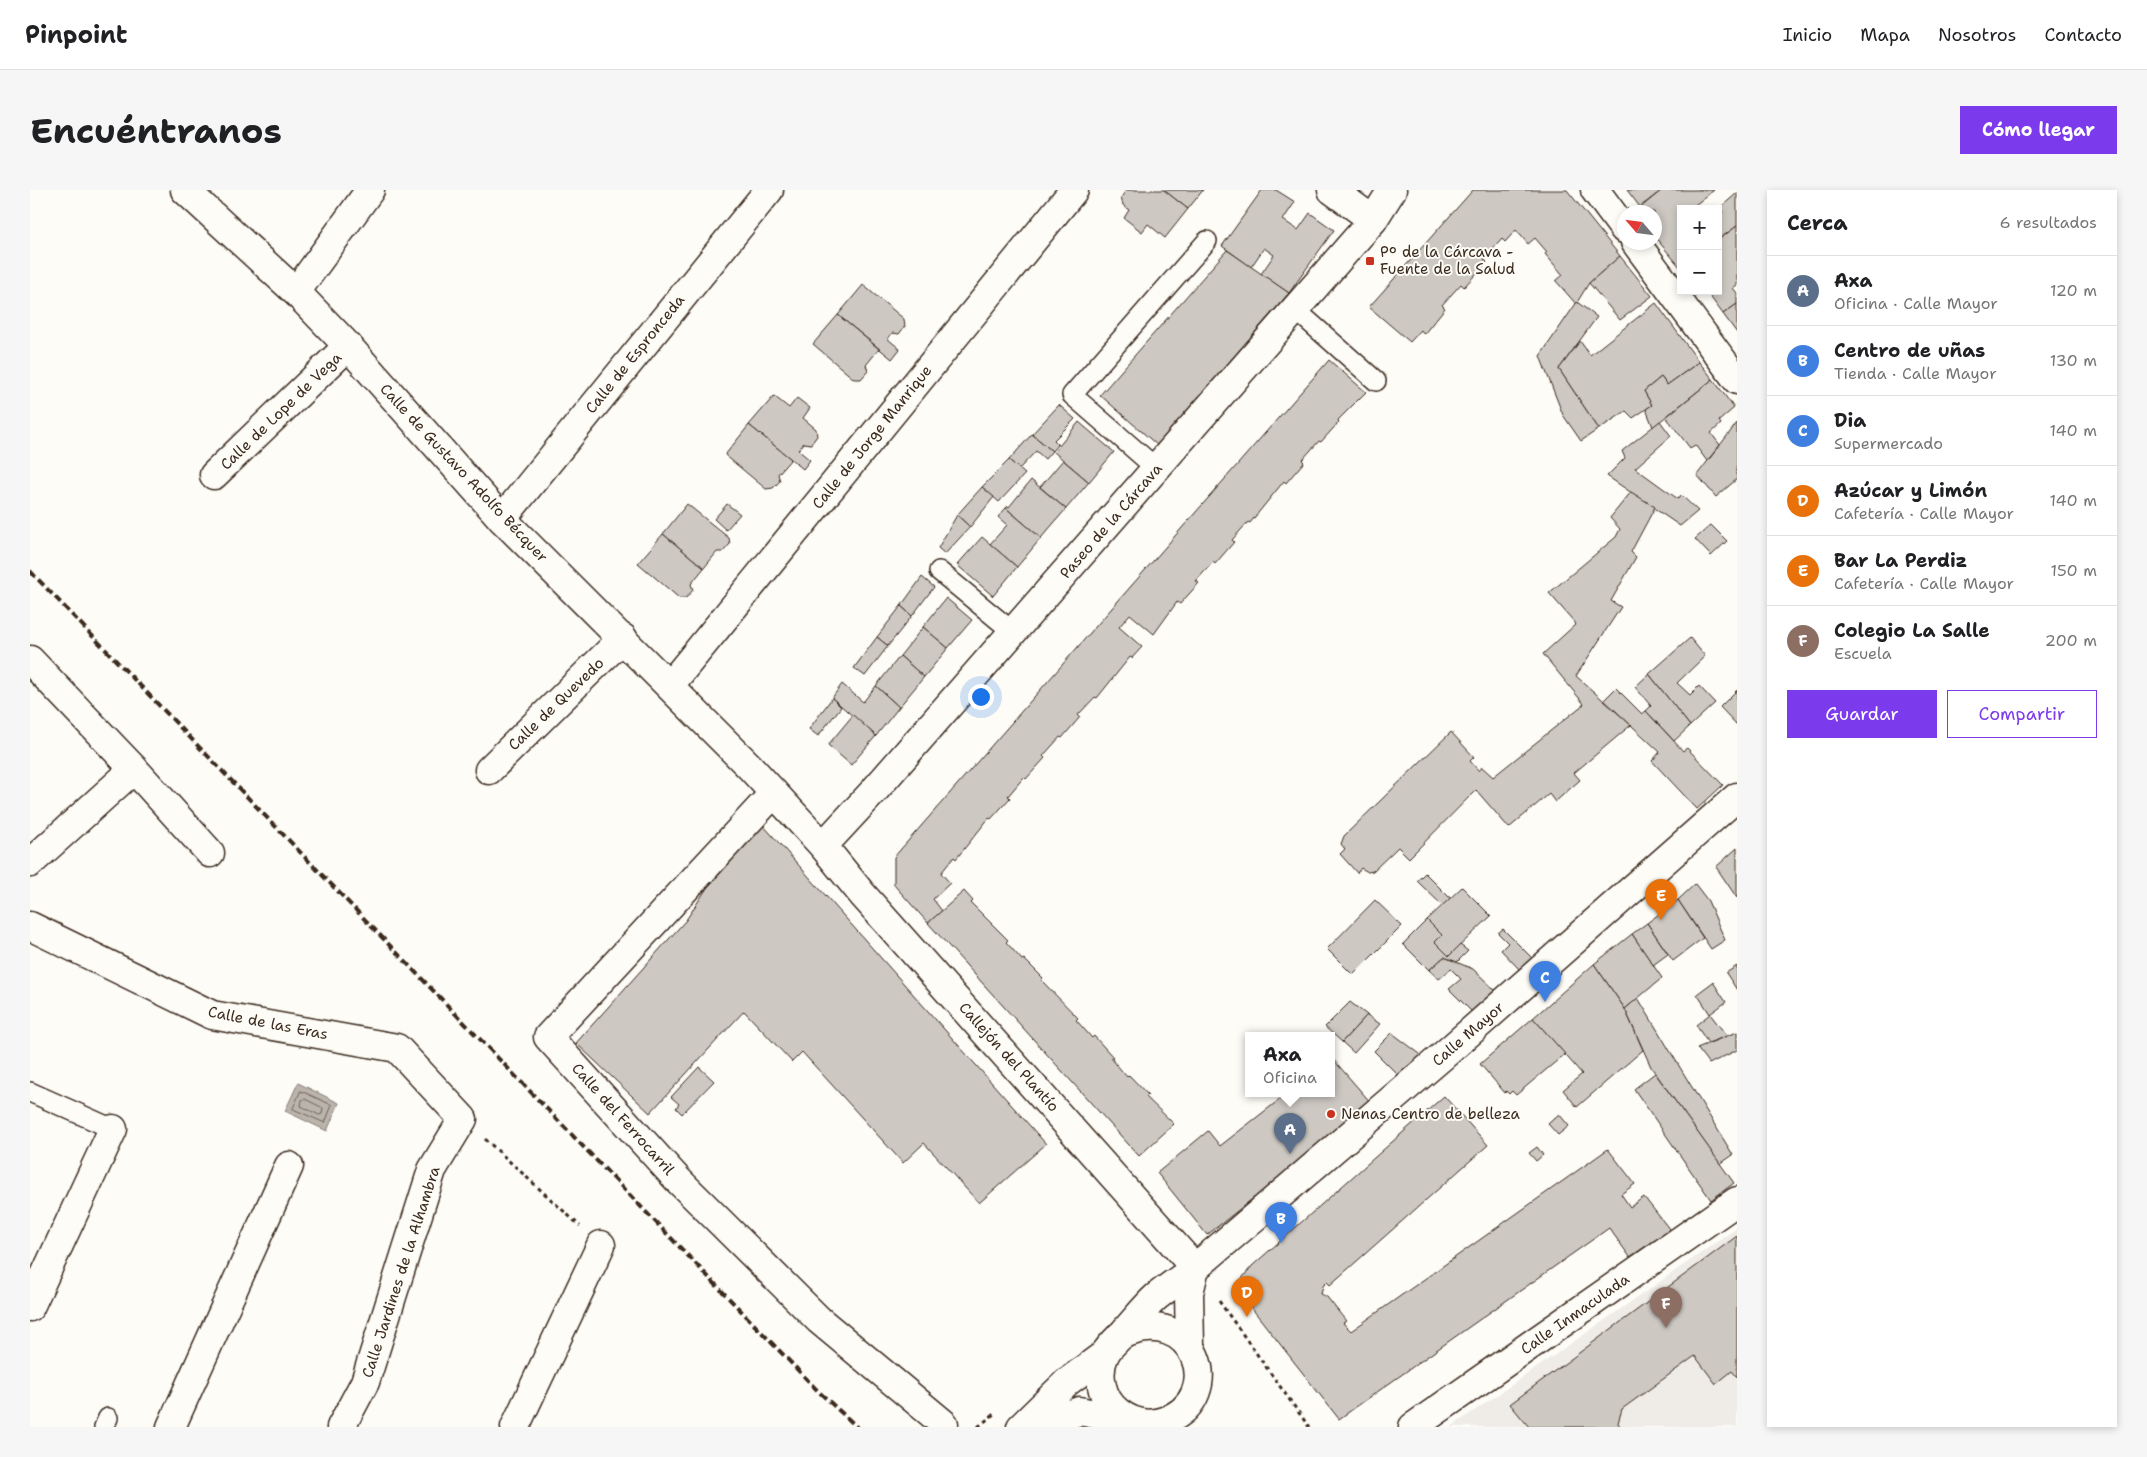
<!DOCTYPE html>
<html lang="es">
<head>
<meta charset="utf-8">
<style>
  :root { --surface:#fff; --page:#f6f6f6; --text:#202124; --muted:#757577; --line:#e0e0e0; --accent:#7c3aed }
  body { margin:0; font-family:"Shantell Sans",sans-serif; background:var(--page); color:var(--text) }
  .controls { position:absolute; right:15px; top:15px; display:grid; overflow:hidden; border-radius:0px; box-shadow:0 2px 8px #0003 }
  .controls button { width:45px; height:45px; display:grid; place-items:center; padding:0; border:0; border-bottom:1px solid var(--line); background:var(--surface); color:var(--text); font:25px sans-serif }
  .compass { position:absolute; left:1587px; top:15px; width:45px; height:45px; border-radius:50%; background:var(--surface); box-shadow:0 2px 8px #0003; rotate:298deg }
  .you { position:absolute; left:950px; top:506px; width:18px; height:18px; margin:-12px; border:4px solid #fff; border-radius:50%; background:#1a73e8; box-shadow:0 0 0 8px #1a73e833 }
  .badge { display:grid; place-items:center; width:32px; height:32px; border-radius:50%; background:var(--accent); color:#fff; font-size:16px; font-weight:700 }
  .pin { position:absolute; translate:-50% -41px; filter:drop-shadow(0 1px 2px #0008) }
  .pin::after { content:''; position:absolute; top:26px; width:18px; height:15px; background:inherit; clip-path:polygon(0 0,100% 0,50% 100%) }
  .popup { position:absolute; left:1215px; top:842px; width:90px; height:65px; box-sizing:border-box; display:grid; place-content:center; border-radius:0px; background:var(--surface); filter:drop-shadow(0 1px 4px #0005); font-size:16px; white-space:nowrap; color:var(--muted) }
  .popup b { font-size:19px; color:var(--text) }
  .popup::after { content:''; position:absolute; left:50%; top:100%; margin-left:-10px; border:10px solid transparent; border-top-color:var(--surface) }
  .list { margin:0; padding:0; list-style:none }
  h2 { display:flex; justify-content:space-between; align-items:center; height:65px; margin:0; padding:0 20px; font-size:21px }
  h2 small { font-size:16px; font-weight:400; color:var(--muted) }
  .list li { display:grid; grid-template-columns:32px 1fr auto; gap:15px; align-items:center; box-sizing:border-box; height:70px; padding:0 20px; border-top:1px solid var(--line) }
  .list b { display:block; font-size:19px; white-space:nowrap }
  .list p { margin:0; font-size:16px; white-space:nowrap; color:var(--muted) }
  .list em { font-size:16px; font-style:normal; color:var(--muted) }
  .actions { display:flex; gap:10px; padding:15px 20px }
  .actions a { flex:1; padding:11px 0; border:1px solid var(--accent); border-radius:0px; text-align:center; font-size:18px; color:var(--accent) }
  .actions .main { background:var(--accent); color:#fff }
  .map { position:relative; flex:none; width:1707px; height:1237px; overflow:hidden; border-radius:0px }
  header { display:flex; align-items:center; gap:30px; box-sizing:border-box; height:70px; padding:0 25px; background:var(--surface); border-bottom:1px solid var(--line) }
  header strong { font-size:24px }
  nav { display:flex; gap:28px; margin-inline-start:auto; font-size:18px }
  .intro { display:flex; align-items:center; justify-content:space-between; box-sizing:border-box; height:120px; padding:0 30px }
  h1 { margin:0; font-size:35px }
  .button { padding:12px 22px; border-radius:0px; background:var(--accent); color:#fff; font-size:18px; font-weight:700 }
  main { display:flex; gap:30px; padding:0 30px }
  aside { flex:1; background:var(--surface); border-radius:0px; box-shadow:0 2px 8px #0003 }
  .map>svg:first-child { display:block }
</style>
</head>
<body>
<header>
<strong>Pinpoint</strong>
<nav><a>Inicio</a><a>Mapa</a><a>Nosotros</a><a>Contacto</a></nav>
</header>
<div class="intro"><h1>Encuéntranos</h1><a class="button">Cómo llegar</a></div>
<main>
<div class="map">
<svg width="1707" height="1237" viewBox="0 0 1707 1237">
  <rect width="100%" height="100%" fill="#fdfcf7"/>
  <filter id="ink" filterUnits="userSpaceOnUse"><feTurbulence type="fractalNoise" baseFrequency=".02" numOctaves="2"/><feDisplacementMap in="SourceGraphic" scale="10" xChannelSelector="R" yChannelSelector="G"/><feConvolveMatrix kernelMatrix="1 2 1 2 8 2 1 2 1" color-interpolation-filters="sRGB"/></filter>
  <g filter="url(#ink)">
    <path fill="#efece7" d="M 1707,1038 L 1707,1237 L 1421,1237 Z"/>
    <path fill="#bbb4ad" stroke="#887d74" d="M 268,893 L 309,913 L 297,941 L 255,921 Z"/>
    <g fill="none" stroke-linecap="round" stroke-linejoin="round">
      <g stroke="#6e6157" stroke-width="1">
        <path d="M 271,901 L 302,915 L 295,933 L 263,919 Z"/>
        <path d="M 275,909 L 293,918 L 292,924 L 289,925 L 271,916 L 272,910 Z"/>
      </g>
    </g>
    <g fill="#cdc8c2" stroke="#3b2a1e">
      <path d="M 1096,0 L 1134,0 L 1158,19 L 1135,48 L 1118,34 L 1112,42 L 1094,28 L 1099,20 L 1093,15 L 1091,8 Z"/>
      <path d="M 1134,0 L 1173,0 L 1158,19 Z"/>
      <path d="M 1232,0 L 1246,0 L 1265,12 L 1253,30 L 1268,40 L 1280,23 L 1304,40 L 1259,103 L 1231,84 L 1244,65 L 1234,58 L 1221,77 L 1192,56 Z"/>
      <path d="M 1443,0 L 1537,0 L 1590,66 L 1559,93 L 1546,114 L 1526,91 L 1533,85 L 1515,64 L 1517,62 L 1505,48 L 1498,54 L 1486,40 L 1475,52 L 1472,49 L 1454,69 L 1457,72 L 1434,97 L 1431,94 L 1412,115 L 1415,118 L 1394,144 L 1391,140 L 1380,152 L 1339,117 Z"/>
      <path d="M 1597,0 L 1632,0 L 1610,17 Z"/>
      <path d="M 1632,0 L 1684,0 L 1660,19 L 1651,19 L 1651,78 L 1624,46 L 1624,22 L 1605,22 Z"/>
      <path d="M 1707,3 L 1707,36 L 1688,50 L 1688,26 L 1693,22 L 1690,18 Z"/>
      <path d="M 1707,36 L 1707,95 L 1703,98 L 1707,103 L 1707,114 L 1693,124 L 1676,101 L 1688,101 L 1688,50 Z"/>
      <path d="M 1197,60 L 1259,103 L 1127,255 L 1070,205 Z"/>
      <path d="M 1590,66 L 1622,106 L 1590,130 L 1559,93 Z"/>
      <path d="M 833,95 L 874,129 L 875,136 L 869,144 L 862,143 L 858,149 L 870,159 L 862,169 L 808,125 Z"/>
      <path d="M 1547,112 L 1567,127 L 1529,179 L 1569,239 L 1551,251 L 1533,225 L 1510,166 Z"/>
      <path d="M 1626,113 L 1669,172 L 1637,195 L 1631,187 L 1614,201 L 1622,215 L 1603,228 L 1596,221 L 1569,239 L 1529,179 L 1550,151 L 1560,165 Z"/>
      <path d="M 1707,114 L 1707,143 L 1693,124 Z"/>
      <path d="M 808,125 L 849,159 L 836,175 L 838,181 L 831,189 L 824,189 L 783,154 Z"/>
      <path d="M 1299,170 L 1336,202 L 1308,230 L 1309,232 L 1291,252 L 1289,251 L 1272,270 L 1274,272 L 1256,293 L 1254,291 L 1220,333 L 1218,332 L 1202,350 L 1204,352 L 1185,374 L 1183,372 L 1166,391 L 1169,393 L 1150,414 L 1147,412 L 1124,444 L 1100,424 L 1089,437 L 1112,457 L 1102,468 L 1100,467 L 1067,508 L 1065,507 L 1048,525 L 1050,527 L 1032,548 L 1030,547 L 1013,566 L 1015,568 L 996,589 L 994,587 L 978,606 L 980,608 L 961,629 L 959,628 L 926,669 L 924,667 L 911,683 L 920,693 L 903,709 L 912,721 L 898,733 L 864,695 L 864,667 Z"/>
      <path d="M 1669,172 L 1683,189 L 1623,237 L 1616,219 L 1622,215 L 1614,201 L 1631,187 L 1637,195 Z"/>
      <path d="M 1683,189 L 1704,218 L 1689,231 L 1691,234 L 1681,243 L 1690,255 L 1677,271 L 1665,255 L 1660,258 L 1636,227 Z"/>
      <path d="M 744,206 L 759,218 L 767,208 L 780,218 L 773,228 L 786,239 L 787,246 L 781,254 L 774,253 L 768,260 L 780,270 L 773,279 L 719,235 Z"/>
      <path d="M 1029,215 L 1045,229 L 1024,250 L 1028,254 L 1022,261 L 1002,244 Z"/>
      <path d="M 1630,231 L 1641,246 L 1605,278 L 1648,309 L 1651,305 L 1668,321 L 1650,336 L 1577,286 L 1595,268 L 1592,261 Z"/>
      <path d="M 1049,232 L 1084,262 L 1059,292 L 1024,262 Z"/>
      <path d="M 1707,233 L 1707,289 L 1686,307 L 1667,285 Z"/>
      <path d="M 719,235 L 761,269 L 748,284 L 750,291 L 743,298 L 736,299 L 695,265 Z"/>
      <path d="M 1002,244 L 1022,261 L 1015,269 L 1006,261 L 989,279 L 979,270 Z"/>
      <path d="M 979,270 L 995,284 L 969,312 L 952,297 Z"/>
      <path d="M 1033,270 L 1059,292 L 1036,319 L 1010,297 Z"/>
      <path d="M 1001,290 L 1036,319 L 1011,348 L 976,318 L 978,316 L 979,317 Z"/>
      <path d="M 952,297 L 964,307 L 940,337 L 927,325 Z"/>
      <path d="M 1601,302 L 1625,317 L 1601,362 L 1606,367 L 1581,411 L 1591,417 L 1546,486 L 1601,535 L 1544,583 L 1550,590 L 1525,612 L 1519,604 L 1479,638 L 1446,600 L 1379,668 L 1368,657 L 1343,681 L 1338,682 L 1331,678 L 1327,683 L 1310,664 L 1315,659 L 1311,654 L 1314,646 L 1421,542 L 1444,567 L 1440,571 L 1449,581 L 1452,577 L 1463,587 L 1554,514 L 1513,464 L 1546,434 L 1519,403 L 1586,347 L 1590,339 L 1580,328 Z"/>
      <path d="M 657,314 L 699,348 L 700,354 L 693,362 L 687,362 L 674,378 L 633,344 Z"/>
      <path d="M 697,314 L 710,324 L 696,340 L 684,329 Z"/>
      <path d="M 976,318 L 1011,348 L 987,377 L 960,354 L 977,335 L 968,327 Z"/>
      <path d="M 927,325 L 940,337 L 915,364 L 908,358 Z"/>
      <path d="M 1681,335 L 1697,351 L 1681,366 L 1665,349 Z"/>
      <path d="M 633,344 L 674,378 L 661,394 L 663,400 L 656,408 L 649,408 L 608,373 Z"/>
      <path d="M 952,347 L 987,377 L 963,406 L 927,375 Z"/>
      <path d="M 892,387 L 904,397 L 882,426 L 871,416 Z"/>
      <path d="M 916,408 L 942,430 L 918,458 L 893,437 Z"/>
      <path d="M 871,416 L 882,426 L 858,456 L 847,447 Z"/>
      <path d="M 893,437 L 918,458 L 894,487 L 870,466 Z"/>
      <path d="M 847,447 L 858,456 L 835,486 L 824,478 Z"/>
      <path d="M 1660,448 L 1675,466 L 1647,493 L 1660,505 L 1669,496 L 1685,513 L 1660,536 L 1619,484 Z"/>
      <path d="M 870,466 L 894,487 L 869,517 L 846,496 Z"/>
      <path d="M 1619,484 L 1660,536 L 1644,551 L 1616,521 L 1621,516 L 1605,497 Z"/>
      <path d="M 812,494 L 833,512 L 846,496 L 869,517 L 846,546 L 802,508 Z"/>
      <path d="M 1586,498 L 1612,524 L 1616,521 L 1653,561 L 1657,558 L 1693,595 L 1667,619 L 1622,571 L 1630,562 L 1574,510 Z"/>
      <path d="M 1707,500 L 1707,535 L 1690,517 Z"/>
      <path d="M 802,508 L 811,517 L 788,546 L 779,539 Z"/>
      <path d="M 823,525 L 846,546 L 821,575 L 798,555 Z"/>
      <path d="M 733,635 L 1016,954 L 949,1013 L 894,953 L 873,973 L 772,862 L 762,872 L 714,821 L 620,923 L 546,853 L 656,730 L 677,698 Z"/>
      <path d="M 1707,658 L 1707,708 L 1686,677 Z"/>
      <path d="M 1395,683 L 1420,708 L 1413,716 L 1387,691 Z"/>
      <path d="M 1665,694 L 1678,711 L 1695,750 L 1681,759 L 1648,710 Z"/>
      <path d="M 1432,697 L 1461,726 L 1419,766 L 1405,752 L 1412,745 L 1397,730 Z"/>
      <path d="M 934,701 L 943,711 L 941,713 L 978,750 L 976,752 L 992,770 L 994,769 L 1013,788 L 1011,790 L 1048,828 L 1046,830 L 1062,848 L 1064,846 L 1083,867 L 1081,868 L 1097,887 L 1099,885 L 1118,905 L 1116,907 L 1144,934 L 1109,966 L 898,733 Z"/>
      <path d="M 1345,710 L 1372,736 L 1323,785 L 1297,759 Z"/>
      <path d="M 1648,710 L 1673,748 L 1643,771 L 1617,733 Z"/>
      <path d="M 1397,730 L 1412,745 L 1405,752 L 1419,766 L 1430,755 L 1438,761 L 1427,772 L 1414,767 L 1399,780 L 1373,754 Z"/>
      <path d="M 1617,733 L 1638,764 L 1623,775 L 1602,744 Z"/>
      <path d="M 1473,739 L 1502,768 L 1490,780 L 1471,760 L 1478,753 L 1468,743 Z"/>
      <path d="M 1602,744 L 1632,788 L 1595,819 L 1564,774 Z"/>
      <path d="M 1414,767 L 1443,779 L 1466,801 L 1443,823 L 1419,799 L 1431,789 L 1421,779 L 1409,789 L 1399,780 Z"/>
      <path d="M 1564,774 L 1595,819 L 1613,860 L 1547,917 L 1533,900 L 1552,884 L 1503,828 Z"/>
      <path d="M 1707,776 L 1707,800 L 1696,783 Z"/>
      <path d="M 1683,792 L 1696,812 L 1680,824 L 1667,804 Z"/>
      <path d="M 1608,808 L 1703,965 L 1690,974 L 1621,877 L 1595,819 Z"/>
      <path d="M 1320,812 L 1337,825 L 1312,852 L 1295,837 Z"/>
      <path d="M 1680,824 L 1697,846 L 1678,853 L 1666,835 Z"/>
      <path d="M 1337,825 L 1350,834 L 1324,863 L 1312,852 Z"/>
      <path d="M 1503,828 L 1535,864 L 1486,905 L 1482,901 L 1479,904 L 1476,901 L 1475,903 L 1450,874 Z"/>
      <path d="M 1707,842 L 1707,860 L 1679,874 L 1667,858 Z"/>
      <path d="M 1362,843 L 1394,867 L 1371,888 L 1344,861 Z"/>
      <path d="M 1302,868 L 1342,914 L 1177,1045 L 1127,983 L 1178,941 L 1190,956 L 1258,903 L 1301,903 Z"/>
      <path d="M 669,877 L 684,891 L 652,924 L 646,918 L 649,914 L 641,907 Z"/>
      <path d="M 1625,883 L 1704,993 L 1681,1010 L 1604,899 Z"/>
      <path d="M 1414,906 L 1458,955 L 1300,1095 L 1297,1092 L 1293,1096 L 1291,1104 L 1297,1107 L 1316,1131 L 1313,1133 L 1321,1141 L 1578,959 L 1605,994 L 1591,1004 L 1600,1017 L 1614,1007 L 1640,1040 L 1600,1067 L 1579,1038 L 1309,1229 L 1205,1097 L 1222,1076 Z"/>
      <path d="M 1529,924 L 1539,936 L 1528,945 L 1518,934 Z"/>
      <path d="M 1507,957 L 1513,965 L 1506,971 L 1499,963 Z"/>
      <path d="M 1707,1046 L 1707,1187 L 1702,1181 L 1686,1194 L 1665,1166 L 1592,1219 L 1588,1233 L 1591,1237 L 1499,1237 L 1480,1214 Z"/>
    </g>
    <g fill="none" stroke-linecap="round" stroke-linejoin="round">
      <defs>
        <g id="service">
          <path d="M 1266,120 L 1346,191"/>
          <path d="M 1127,279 L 1042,205 L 1177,51"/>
          <path d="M 909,381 L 983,442"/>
          <path d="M 0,902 L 83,939"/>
          <path d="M 74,1237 L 78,1228"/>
        </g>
        <path id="pedestrian" d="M 141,1237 L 259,976"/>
        <g id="minor">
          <path d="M 155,0 L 266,102 L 318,156 L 472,329 L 720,577 L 793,656 L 832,704 L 1165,1078"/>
          <path d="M 1302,0 L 1343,30"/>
          <path d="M 266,102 L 340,0"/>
          <path d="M 184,285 L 318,156"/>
          <path d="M 472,329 L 739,0"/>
          <path d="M 0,470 L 104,579 L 180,663"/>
          <path d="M 640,495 L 1044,0"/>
          <path d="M 459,580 L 593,448"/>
          <path d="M 744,603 L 518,847 L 648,990 L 789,1130 L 914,1234"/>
          <path d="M 793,656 L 843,602 L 1343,30 L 1362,0"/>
          <path d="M 0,673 L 104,579"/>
          <path d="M 0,736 L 182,825 L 367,858 L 433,929 L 402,980 L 335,1192 L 311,1237"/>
          <path d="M 0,1117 L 83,939"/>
          <path d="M 485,1237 L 571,1055"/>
          <path d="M 1383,1237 L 1707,1011"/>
        </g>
        <g id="tertiary">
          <path d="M 1090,1146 C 1164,1109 1200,1208 1134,1231 C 1117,1237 1102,1233 1088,1222 C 1071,1209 1066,1183 1075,1164 C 1079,1156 1089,1148 1095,1141 C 1105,1130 1115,1117 1126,1107 C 1138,1097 1152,1088 1165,1078 L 1415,864 L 1707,607"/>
          <path d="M 1160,1157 L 1159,1103 L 1165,1078"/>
          <path d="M 991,1237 L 1037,1192 L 1075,1164"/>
          <path d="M 1007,1237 L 1049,1221 L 1098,1230"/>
        </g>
        <g id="primary">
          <path d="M 1565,0 L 1594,39"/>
          <path d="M 1605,52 L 1707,190"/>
        </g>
      </defs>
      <use href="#service" stroke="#3b2a1e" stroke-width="22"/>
      <use href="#pedestrian" stroke="#3b2a1e" stroke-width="31"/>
      <use href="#minor" stroke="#3b2a1e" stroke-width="31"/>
      <use href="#tertiary" stroke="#3b2a1e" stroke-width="31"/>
      <use href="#primary" stroke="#3b2a1e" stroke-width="31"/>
      <g stroke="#3b2a1e" stroke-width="3" stroke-dasharray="4 4" stroke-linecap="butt">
        <path d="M 455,949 L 550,1036"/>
        <path d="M 1189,1111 L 1279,1237"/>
        <path d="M 948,1237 L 964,1224"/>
      </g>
      <use href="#service" stroke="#fdfcf7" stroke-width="19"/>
      <use href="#pedestrian" stroke="#fdfcf7" stroke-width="28"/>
      <use href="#minor" stroke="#fdfcf7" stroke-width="28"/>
      <use href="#tertiary" stroke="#fdfcf7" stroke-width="28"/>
      <use href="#primary" stroke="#fdfcf7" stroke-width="28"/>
      <path stroke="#3b2a1e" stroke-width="4" stroke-dasharray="8 4" stroke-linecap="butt" d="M 0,381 L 789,1202 L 827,1237"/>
    </g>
  </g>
  <g fill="#c8321e" stroke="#fdfcf7" stroke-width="2">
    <rect x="1335" y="66" width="10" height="10" rx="2.5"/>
    <circle cx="1301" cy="924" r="5"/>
  </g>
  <g text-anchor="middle" stroke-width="4" stroke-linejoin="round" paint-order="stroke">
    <g font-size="15" fill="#3b2a1e" stroke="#fdfcf7" text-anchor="start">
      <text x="1350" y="67">Pº de la Cárcava -<tspan x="1350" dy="17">Fuente de la Salud</tspan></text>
      <text x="1311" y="929">Nenas Centro de belleza</text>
    </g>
    <g font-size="15" fill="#3b2a1e" stroke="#fdfcf7">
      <text transform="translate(605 164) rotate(-51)" y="5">Calle de Espronceda</text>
      <text transform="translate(251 221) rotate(-44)" y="5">Calle de Lope de Vega</text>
      <text transform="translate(842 247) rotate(-51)" y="5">Calle de Jorge Manrique</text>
      <text transform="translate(434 283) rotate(47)" y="5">Calle de Gustavo Adolfo Bécquer</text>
      <text transform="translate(1081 331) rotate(-49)" y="5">Paseo de la Cárcava</text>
      <text transform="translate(526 514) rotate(-44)" y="5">Calle de Quevedo</text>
      <text transform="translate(238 833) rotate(11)" y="5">Calle de las Eras</text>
      <text transform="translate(1438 844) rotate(-41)" y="5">Calle Mayor</text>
      <text transform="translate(979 867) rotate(48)" y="5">Callejón del Plantío</text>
      <text transform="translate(593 929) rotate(48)" y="5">Calle del Ferrocarril</text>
      <text transform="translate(371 1082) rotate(-72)" y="5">Calle Jardines de la Alhambra</text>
      <text transform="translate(1545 1124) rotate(-35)" y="5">Calle Inmaculada</text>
    </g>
  </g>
</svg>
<div class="controls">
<button>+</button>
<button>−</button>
</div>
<svg class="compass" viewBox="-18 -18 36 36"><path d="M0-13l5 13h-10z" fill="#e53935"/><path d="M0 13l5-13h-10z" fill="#757577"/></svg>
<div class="you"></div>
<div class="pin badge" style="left:1260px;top:964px;background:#5c6f8a">A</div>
<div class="popup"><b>Axa</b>Oficina</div>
<div class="pin badge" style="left:1251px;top:1053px;background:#3f7fe0">B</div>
<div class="pin badge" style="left:1515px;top:812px;background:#3f7fe0">C</div>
<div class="pin badge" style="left:1217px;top:1127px;background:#e8710a">D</div>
<div class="pin badge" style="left:1631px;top:730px;background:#e8710a">E</div>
<div class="pin badge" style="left:1636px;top:1138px;background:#8d6e63">F</div>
</div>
<aside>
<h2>Cerca<small>6 resultados</small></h2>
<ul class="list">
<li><span class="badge" style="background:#5c6f8a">A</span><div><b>Axa</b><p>Oficina · Calle Mayor</p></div><em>120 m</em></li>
<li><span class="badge" style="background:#3f7fe0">B</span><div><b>Centro de uñas</b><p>Tienda · Calle Mayor</p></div><em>130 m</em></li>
<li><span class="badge" style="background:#3f7fe0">C</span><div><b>Dia</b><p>Supermercado</p></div><em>140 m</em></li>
<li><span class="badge" style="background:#e8710a">D</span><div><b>Azúcar y Limón</b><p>Cafetería · Calle Mayor</p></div><em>140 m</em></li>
<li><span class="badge" style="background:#e8710a">E</span><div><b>Bar La Perdiz</b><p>Cafetería · Calle Mayor</p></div><em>150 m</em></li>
<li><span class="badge" style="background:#8d6e63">F</span><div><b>Colegio La Salle</b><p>Escuela</p></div><em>200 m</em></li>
</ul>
<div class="actions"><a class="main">Guardar</a><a>Compartir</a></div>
</aside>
</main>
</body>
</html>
